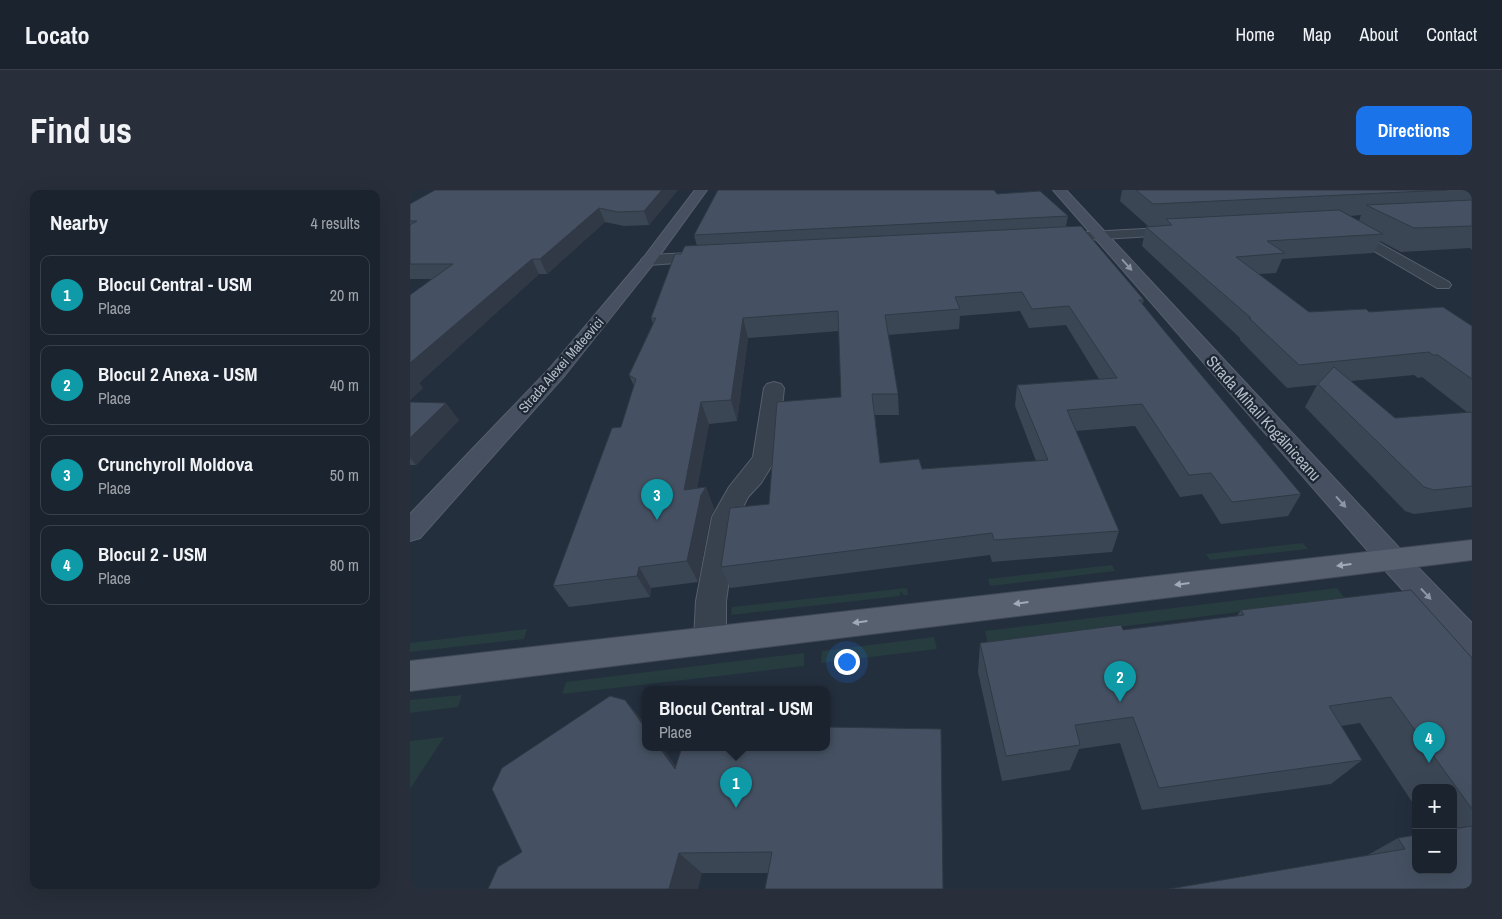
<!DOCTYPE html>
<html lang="en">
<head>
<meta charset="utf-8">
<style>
  :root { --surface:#1b232e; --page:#282f3a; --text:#f1f3f6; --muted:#a0a4aa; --line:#39404a; --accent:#1a73e8 }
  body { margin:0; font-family:"Archivo Narrow",sans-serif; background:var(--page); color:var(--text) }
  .controls { position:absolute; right:15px; bottom:15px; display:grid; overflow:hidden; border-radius:10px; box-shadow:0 5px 20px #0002 }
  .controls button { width:45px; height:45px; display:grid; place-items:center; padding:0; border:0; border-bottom:1px solid var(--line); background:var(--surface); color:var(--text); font:25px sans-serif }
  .you { position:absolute; left:436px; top:471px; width:18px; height:18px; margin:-12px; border:4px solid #fff; border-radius:50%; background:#1a73e8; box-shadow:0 0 0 8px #1a73e833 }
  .badge { display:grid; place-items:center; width:32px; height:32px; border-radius:50%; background:var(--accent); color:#fff; font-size:16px; font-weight:700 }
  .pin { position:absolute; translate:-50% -41px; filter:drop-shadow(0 1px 2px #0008) }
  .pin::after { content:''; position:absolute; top:26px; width:18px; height:15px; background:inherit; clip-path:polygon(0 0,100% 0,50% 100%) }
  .popup { position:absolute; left:232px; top:496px; width:188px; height:65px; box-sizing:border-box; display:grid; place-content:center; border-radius:10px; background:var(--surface); filter:drop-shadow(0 1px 4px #0005); font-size:16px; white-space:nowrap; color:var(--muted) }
  .popup b { font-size:19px; color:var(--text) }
  .popup::after { content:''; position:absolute; left:50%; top:100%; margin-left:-10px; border:10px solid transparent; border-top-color:var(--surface) }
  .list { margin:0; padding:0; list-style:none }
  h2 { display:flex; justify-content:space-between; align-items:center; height:65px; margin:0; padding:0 20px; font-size:21px }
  h2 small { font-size:16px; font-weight:400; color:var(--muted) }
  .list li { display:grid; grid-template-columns:32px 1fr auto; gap:15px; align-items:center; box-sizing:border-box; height:80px; margin:0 10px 10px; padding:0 10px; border:1px solid var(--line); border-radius:10px }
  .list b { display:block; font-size:19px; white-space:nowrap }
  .list p { margin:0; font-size:16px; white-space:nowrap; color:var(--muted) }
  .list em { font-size:16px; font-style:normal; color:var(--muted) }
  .map { position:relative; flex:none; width:1062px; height:699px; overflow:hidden; border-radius:10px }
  header { display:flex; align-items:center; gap:30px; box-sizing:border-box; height:70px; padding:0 25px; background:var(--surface); border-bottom:1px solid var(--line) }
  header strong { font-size:24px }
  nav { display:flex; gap:28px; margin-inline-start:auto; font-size:18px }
  .intro { display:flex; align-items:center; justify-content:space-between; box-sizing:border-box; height:120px; padding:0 30px }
  h1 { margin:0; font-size:35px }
  .button { padding:12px 22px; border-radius:10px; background:var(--accent); color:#fff; font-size:18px; font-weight:700 }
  main { display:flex; gap:30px; padding:0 30px }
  aside { flex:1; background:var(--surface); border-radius:10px; box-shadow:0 5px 20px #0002 }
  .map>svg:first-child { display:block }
</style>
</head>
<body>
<header>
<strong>Locato</strong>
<nav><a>Home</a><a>Map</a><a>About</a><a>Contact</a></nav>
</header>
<div class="intro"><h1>Find us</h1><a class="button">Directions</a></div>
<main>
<aside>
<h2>Nearby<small>4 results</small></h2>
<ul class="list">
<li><span class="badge" style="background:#0f9aa8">1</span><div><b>Blocul Central - USM</b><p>Place</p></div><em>20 m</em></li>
<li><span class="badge" style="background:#0f9aa8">2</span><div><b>Blocul 2 Anexa - USM</b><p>Place</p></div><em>40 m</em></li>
<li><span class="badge" style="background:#0f9aa8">3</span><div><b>Crunchyroll Moldova</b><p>Place</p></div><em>50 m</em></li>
<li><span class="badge" style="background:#0f9aa8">4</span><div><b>Blocul 2 - USM</b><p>Place</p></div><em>80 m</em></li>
</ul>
</aside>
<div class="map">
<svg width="1062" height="699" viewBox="0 0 1062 699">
  <rect width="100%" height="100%" fill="#242f3e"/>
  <g fill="#263c3f">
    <path d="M 893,353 L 898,359 L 800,370 L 796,364 Z"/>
    <path d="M 702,375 L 705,381 L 580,396 L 578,389 Z"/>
    <path d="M 497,398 L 498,405 L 494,405 L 490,401 L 490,406 L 321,425 L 322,417 Z"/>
    <path d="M 927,398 L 935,409 L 578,453 L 575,441 Z"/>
    <path d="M 117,439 L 114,449 L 0,462 L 0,453 Z"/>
    <path d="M 524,447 L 527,459 L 411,473 L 412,461 Z"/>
    <path d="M 394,463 L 394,476 L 152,504 L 156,492 Z"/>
    <path d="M 52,505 L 48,517 L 0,523 L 0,510 Z"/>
    <path d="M 34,547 L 0,599 L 0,551 Z"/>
  </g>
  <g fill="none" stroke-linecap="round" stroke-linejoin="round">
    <defs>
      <g id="minor">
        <path d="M 935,34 L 1039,92 L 1041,95 L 1039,98 L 1027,98 L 930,41 L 928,38 Z"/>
        <path d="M 771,37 L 778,41 L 776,44 L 642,52 L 637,51 L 635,48 L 637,45 L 642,44 Z"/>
        <path d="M 302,62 L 307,64 L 310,67 L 307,70 L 239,75 L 234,73 L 231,70 L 234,67 L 239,65 Z"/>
        <path d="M 364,192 L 371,194 L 374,198 L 367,267 L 351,293 L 338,307 L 328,327 L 316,411 L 316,450 L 311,460 L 300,464 L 289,460 L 284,450 L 286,411 L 302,327 L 319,297 L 343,267 L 354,198 L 357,194 Z"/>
      </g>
      <g id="secondary">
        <path d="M 285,0 L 297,0 L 244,73 L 155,185 L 10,348 L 0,351 L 0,324 L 141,177 L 234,67 Z"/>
        <path d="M 643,0 L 656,0 L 992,361 L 1062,433 L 1062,468 L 1051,464 L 972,377 Z"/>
      </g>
      <path id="primary" d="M 1062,350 L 1062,370 L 0,501 L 0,471 Z"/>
    </defs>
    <use href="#minor" stroke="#565f6c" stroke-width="2"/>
    <use href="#secondary" stroke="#565f6c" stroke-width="2"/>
    <use href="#primary" stroke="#414a57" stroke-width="2"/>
    <use href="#minor" fill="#38414e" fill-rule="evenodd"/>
    <use href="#secondary" fill="#465061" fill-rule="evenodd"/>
    <use href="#primary" fill="#56606e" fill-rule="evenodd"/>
  </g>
  <g fill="#3b4654" fill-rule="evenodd">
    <path d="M 268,0 L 239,35 L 214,36 L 195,32 L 137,84 L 129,84 L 9,193 L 13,198 L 0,210 L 0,105 L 22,89 L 0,89 L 0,31 Z"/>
    <path d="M 712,0 L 1062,0 L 1062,60 L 1060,58 L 991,62 L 970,51 L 963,63 L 872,69 L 866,83 L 849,84 L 899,122 L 959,122 L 1062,136 L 1062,317 L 1004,324 L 995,321 L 895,217 L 907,195 L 877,198 L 830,150 L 830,148 L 732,56 L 736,37 L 738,36 L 710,11 ZM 951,25 L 949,31 L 940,26 ZM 1004,185 L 1008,188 L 1012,187 L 1058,223 L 985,228 L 941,191 Z"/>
    <path d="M 587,4 L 658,26 L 656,36 L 734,110 L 732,115 L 891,304 L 878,326 L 811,334 L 792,304 L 770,307 L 725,236 L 666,241 L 709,341 L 702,362 L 582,372 L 580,365 L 320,398 L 311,377 L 359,314 L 431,207 L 429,141 L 338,148 L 327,231 L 299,234 L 287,298 L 296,297 L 304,319 L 300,327 L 288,392 L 241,398 L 240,407 L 159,417 L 143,396 L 211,237 L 224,196 L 219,185 L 243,133 L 241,128 L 271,64 L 287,56 L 284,45 ZM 610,121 L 619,138 L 656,135 L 689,189 L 607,195 L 605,216 L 626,271 L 512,279 L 470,273 L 465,225 L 489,225 L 488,204 L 478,145 L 549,139 L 550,126 Z"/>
    <path d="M 0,212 L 49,230 L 6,275 L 0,275 Z"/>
    <path d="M 831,420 L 1062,468 L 1062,699 L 956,666 L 988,648 L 1043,680 L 1043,598 L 1006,598 L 1006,618 L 950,533 L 931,536 L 952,570 L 921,594 L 732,620 L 710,553 L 669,559 L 660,580 L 592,591 L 568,482 L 570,453 L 713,440 L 827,426 Z"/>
    <path d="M 215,510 L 236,535 L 236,557 L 266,577 L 416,557 L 358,683 L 292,683 L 112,662 Z"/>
  </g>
  <g fill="#303945">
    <path d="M 252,0 L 268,0 L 239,35 L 234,21 Z"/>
    <path d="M 189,18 L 195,32 L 137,84 L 130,69 Z"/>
    <path d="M 122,69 L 129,84 L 9,193 L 13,198 L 0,210 L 0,173 Z"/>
    <path d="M 333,128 L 338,148 L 327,231 L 321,210 Z"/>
    <path d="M 291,212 L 299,234 L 283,322 L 274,300 Z"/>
    <path d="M 36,213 L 49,230 L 6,275 L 0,268 L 0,248 Z"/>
    <path d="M 296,297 L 304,319 L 300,327 L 288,392 L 277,371 L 291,305 Z"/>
    <path d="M 229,377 L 241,398 L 240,407 L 227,386 Z"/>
    <path d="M 215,510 L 236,535 L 236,539 Z"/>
    <path d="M 249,557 L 252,557 L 286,605 L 265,579 Z"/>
    <path d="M 269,663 L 292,683 L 288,699 L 259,699 Z"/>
  </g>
  <g fill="#455162" stroke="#303945" fill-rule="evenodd">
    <path d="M 25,0 L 252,0 L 234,21 L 208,22 L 189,18 L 130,69 L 122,69 L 0,173 L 0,105 L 43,74 L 0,74 L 0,35 L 7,31 L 0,31 L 0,14 Z"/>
    <path d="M 308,0 L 584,0 L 587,4 L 630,1 L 658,26 L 284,45 Z"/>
    <path d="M 726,0 L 1037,0 L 743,14 Z"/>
    <path d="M 1062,10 L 1062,36 L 1004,38 L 956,15 Z"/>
    <path d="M 929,20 L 973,44 L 857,51 L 875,63 L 826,67 L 899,122 L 956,119 L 959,122 L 1033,117 L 1062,136 L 1062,189 L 1028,165 L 1023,165 L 1019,162 L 889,175 L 839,128 L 841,128 L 736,37 L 762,35 L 756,29 Z"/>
    <path d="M 671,36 L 734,110 L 729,110 L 751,137 L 891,304 L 822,312 L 801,283 L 779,285 L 732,214 L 657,220 L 709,341 L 584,350 L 582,343 L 311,377 L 320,318 L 359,314 L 367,212 L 431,207 L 428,121 L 333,128 L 321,210 L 291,212 L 274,300 L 296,297 L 291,305 L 277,371 L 229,377 L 227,386 L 143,396 L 202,238 L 211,237 L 226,189 L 219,185 L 246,128 L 241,128 L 265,64 L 271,64 L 275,56 ZM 612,102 L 622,119 L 659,116 L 707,188 L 607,195 L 638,270 L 512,279 L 509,269 L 470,273 L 462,204 L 488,204 L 475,125 L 550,119 L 545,107 Z"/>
    <path d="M 924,177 L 985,228 L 1062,222 L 1062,296 L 1024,300 L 1014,297 L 908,194 Z"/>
    <path d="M 0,212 L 36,213 L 0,248 Z"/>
    <path d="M 1001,400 L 1062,468 L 1062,619 L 981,507 L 919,516 L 952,570 L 749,598 L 723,527 L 665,535 L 670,555 L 596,566 L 570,453 L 711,435 L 713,440 L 834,425 L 831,420 Z"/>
    <path d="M 200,506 L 215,510 L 236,539 L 236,557 L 249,557 L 265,579 L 272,557 L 416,557 L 416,537 L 531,539 L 533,699 L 355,699 L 362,662 L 269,663 L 259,699 L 78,699 L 88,677 L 112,662 L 82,599 L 92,578 Z"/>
    <path d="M 1062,636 L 1062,699 L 759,699 L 995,659 L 988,648 L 1006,645 L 1006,680 L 1043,680 L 1043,639 Z"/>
  </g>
  <defs><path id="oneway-solid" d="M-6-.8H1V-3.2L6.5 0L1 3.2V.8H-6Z" transform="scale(1.25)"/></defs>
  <g fill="#8e96a5">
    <use href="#oneway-solid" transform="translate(717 75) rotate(48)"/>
    <use href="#oneway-solid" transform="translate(931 312) rotate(48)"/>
    <use href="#oneway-solid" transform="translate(1016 404) rotate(47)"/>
  </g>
  <g fill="#a1aab7">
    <use href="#oneway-solid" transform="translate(934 375) rotate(173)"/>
    <use href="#oneway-solid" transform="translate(772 394) rotate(173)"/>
    <use href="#oneway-solid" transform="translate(611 413) rotate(173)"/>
    <use href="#oneway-solid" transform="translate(450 432) rotate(173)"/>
  </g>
  <g text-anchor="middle" stroke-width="4.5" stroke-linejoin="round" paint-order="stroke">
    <g font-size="14" fill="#b4bcc9" stroke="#1d2633">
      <text transform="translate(151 175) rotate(-49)" y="5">Strada Alexei Mateevici</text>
    </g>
    <g font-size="16" fill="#b4bcc9" stroke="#1d2633">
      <text transform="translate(854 228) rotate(48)" y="6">Strada Mihail Kogălniceanu</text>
    </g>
  </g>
</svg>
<div class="controls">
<button>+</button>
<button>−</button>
</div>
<div class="you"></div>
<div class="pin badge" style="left:326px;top:618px;background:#0f9aa8">1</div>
<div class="popup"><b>Blocul Central - USM</b>Place</div>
<div class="pin badge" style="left:710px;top:512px;background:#0f9aa8">2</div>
<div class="pin badge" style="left:247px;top:330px;background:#0f9aa8">3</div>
<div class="pin badge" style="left:1019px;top:573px;background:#0f9aa8">4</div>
</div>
</main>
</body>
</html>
